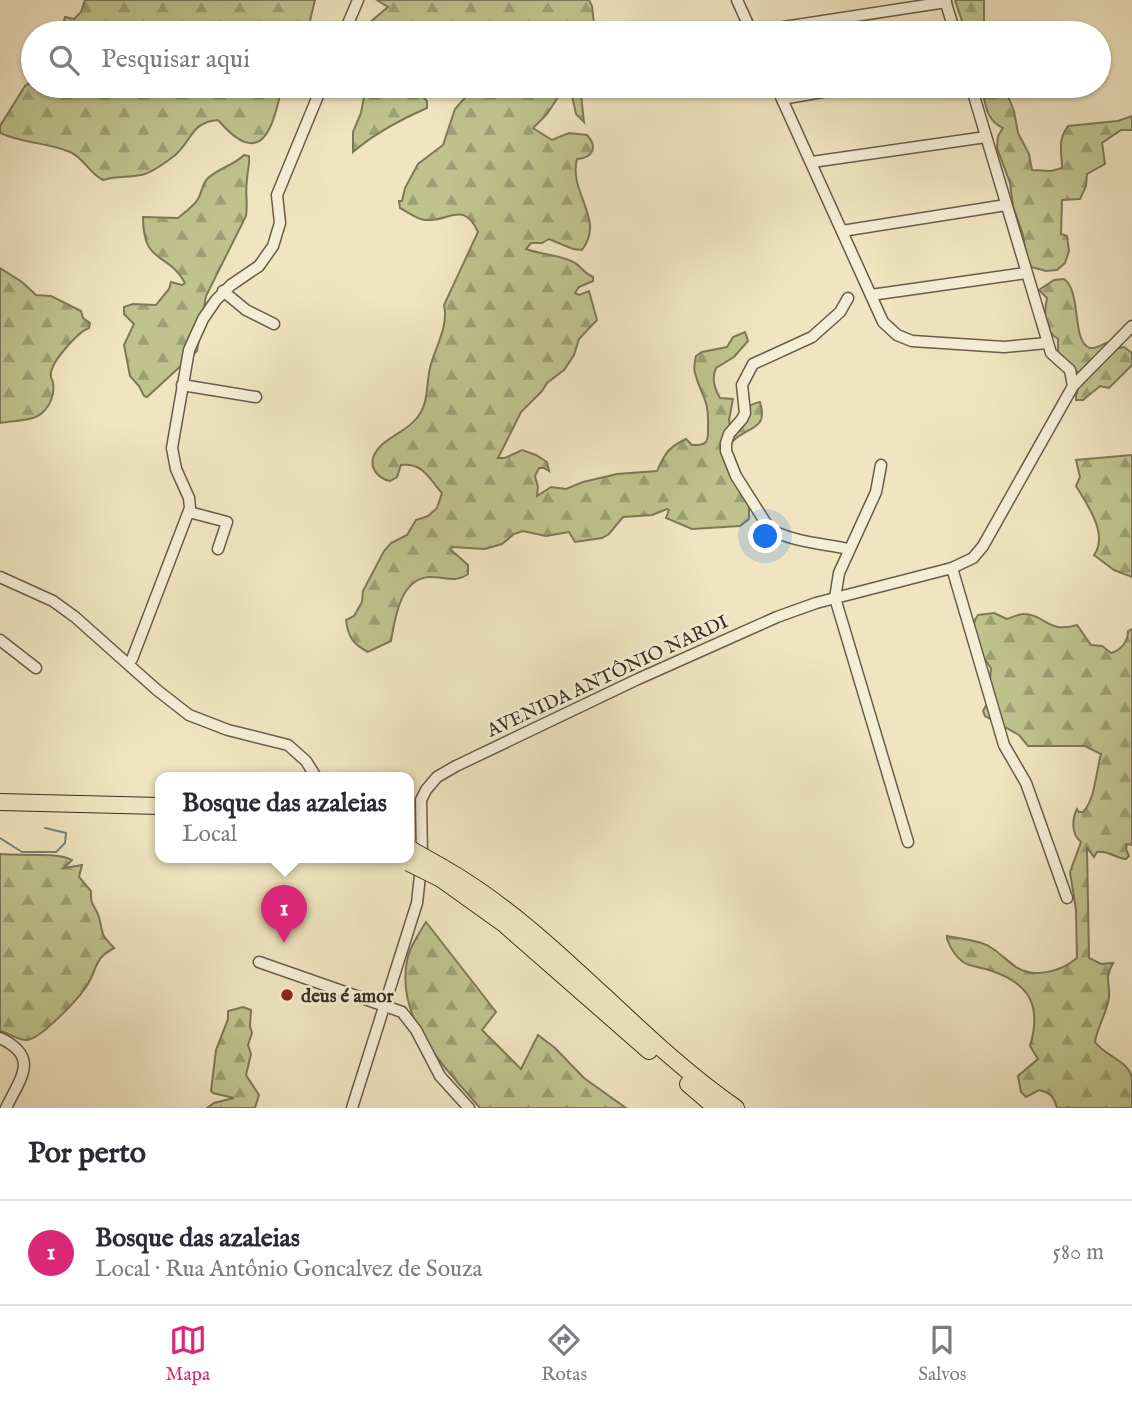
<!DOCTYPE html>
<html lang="pt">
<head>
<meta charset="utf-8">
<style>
  :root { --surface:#fff; --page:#f7f7f7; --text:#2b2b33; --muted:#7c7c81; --line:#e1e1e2; --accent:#db2777 }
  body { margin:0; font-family:"IM FELL English",serif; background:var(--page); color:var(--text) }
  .you { position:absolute; left:766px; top:537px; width:24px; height:24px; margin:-18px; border:5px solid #fff; border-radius:50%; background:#1a73e8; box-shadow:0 0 0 10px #1a73e833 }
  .badge { display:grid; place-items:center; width:46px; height:46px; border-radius:50%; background:var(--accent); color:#fff; font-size:23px; font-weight:700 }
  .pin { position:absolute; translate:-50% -58px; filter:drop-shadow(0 2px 4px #0008) }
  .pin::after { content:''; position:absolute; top:37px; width:24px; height:21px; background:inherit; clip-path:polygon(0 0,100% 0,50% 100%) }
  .popup { position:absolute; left:155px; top:772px; width:259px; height:91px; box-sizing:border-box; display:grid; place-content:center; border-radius:14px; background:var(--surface); filter:drop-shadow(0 2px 5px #0005); font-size:23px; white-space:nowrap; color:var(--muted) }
  .popup b { font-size:26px; color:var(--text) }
  .popup::after { content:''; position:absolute; left:50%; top:100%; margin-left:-14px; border:14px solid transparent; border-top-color:var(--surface) }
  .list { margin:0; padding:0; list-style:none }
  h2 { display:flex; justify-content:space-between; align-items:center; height:91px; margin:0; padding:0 28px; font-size:30px }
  h2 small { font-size:23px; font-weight:400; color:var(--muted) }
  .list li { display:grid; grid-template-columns:46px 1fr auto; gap:21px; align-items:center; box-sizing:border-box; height:105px; padding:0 28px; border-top:2px solid var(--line) }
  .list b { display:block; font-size:26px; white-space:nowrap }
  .list p { margin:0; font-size:23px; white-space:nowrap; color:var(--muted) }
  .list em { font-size:23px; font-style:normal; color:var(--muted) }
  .icon { flex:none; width:38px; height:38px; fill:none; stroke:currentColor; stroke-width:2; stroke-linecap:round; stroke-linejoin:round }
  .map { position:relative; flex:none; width:1132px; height:1108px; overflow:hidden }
  .search { position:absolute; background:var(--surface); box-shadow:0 2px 5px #0004; left:21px; right:21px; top:21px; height:77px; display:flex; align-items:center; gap:18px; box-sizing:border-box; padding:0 24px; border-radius:38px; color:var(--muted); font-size:26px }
  .sheet { height:196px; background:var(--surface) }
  nav { display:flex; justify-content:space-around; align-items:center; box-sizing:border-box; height:98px; border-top:2px solid var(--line); background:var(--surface); font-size:19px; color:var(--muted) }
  nav a { display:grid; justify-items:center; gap:4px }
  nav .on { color:var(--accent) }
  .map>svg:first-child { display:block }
</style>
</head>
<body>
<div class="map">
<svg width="1132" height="1108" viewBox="0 0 1132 1108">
  <defs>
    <pattern id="forest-firs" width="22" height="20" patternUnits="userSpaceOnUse" patternTransform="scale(1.75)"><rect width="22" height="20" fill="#c0c38e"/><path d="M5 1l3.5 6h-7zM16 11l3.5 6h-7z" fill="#9d9f74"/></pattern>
  </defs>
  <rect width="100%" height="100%" fill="#f0e5c0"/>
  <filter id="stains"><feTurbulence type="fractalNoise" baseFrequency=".00286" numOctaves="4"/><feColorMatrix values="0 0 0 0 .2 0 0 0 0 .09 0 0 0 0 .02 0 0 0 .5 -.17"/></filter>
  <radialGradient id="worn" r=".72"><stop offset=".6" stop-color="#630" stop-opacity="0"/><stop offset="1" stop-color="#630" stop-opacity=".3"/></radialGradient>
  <g fill="url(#forest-firs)" stroke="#7e7859" stroke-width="2">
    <path d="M 85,0 L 315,0 L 307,33 L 60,33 L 65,17 L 74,19 L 81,12 Z"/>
    <path d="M 377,0 L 589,0 L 592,6 L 595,33 L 360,33 L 363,23 L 369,23 L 388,7 Z"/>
    <path d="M 955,0 L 984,0 L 984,28 L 986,33 L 966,33 Z"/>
    <path d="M 33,81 L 33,86 L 282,86 C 273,128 262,171 218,120 C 190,122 192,142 174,156 C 165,163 152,173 141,175 C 127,178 119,175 103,180 C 89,173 84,158 70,152 C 47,142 23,144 0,133 L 0,126 L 25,86 Z"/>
    <path d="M 366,86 L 391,86 L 388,92 L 407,92 L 416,97 L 423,97 L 427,101 L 427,108 C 402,119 375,133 353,152 L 353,132 L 361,113 Z"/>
    <path d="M 470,86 L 580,86 L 584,122 L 576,114 L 571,91 L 568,89 L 560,94 L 547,114 L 533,128 L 552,140 L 569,133 L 587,135 C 598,147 593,158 577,159 C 568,193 606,219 582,250 L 573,249 L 549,239 L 542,243 L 531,243 L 526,249 C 542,255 563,255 575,263 C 581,266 582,272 593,277 L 593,281 L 579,287 L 575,293 L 579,295 L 589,291 L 597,320 L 579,339 L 574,355 L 564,370 L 547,383 L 542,391 L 521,412 L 498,458 L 505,458 L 522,450 L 536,455 L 547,462 L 549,471 L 544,468 L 539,468 L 535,476 L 538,487 L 537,496 L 551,487 L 566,489 L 583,482 L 617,474 L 657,471 C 665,454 667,448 686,439 L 692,445 C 710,446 708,439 708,425 C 709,398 701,396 695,373 C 693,367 695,362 696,356 L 702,352 L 727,347 L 733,337 L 745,332 L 748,341 L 734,357 L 716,368 C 711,379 715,389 720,398 L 733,399 L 729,420 L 730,425 C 739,415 747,404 760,402 C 769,431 747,426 733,441 C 729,445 728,453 726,458 L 749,505 L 749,519 L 740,526 L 692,529 L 666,518 L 669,510 L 667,509 L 652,515 L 623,517 L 609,534 L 602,538 L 575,542 L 569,532 L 546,536 L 523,531 L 514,534 L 502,544 L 485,549 L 452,547 L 450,549 L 468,565 L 468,574 C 454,584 444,576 429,577 C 400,579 395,618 391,641 L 368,652 C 353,644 348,637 346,620 L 354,616 L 362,602 L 363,591 L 384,551 L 391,543 L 407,535 L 416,520 L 428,516 L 437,508 L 442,493 C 429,479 423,462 401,465 L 397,477 L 390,481 C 380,479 370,470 373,458 C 379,439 404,434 416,419 C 429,405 426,385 430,368 C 435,347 449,327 444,305 L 478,232 C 464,200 449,222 425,220 C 416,219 408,212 400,208 L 399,201 L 402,201 L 405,188 L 418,164 L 443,145 L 455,109 L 470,92 Z"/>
    <path d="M 981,86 L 1004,86 L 1014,111 L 1018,133 L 1029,154 L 1032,170 L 1051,171 L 1062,168 C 1062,152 1057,141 1068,126 L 1118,121 L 1132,116 L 1132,130 L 1121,130 L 1102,143 L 1105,164 L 1087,174 L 1086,186 L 1080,199 L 1062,200 L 1061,234 L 1067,236 L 1069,251 L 1065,263 L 1057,270 L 1046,271 L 1031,267 L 1027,259 L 1023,235 L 1013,206 L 1010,183 L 997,148 L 998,136 L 1003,128 C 985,120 986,103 981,86 Z"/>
    <path d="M 244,155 L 249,156 C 250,165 247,172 247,180 C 245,192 248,204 246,216 L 206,296 L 197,351 L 147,397 L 144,396 L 139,386 L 130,376 L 124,345 L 134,324 L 124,314 L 124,307 L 133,304 L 156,305 L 169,289 L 171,282 L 182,285 L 185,283 C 168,251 143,266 143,217 L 178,218 C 184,213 194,206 198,199 C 202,192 202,185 207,179 C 218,168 233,166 244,155 Z"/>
    <path d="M 0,268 L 22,282 L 36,295 L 51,296 L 81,311 L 83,318 L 90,323 L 89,328 C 78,332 52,361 51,373 C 50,380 52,376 53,383 C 55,394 50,406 42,413 C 32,422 13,420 0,423 Z"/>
    <path d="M 1064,279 C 1082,291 1071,342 1090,348 C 1095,349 1101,345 1106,343 L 1109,350 L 1124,347 L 1132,353 L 1132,365 L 1109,388 L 1100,386 L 1083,400 L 1076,400 L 1076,396 L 1081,376 L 1058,352 L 1058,339 C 1043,330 1044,313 1047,298 L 1039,290 L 1054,280 Z"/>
    <path d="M 1132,455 L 1132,577 L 1114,570 L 1094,555 C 1109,535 1087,504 1076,486 L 1080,477 L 1076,460 Z"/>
    <path d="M 994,613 L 1007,619 C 1011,618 1018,614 1023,614 C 1045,614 1048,634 1077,625 L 1091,645 L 1102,646 L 1111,653 C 1121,650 1128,642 1128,631 L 1132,629 L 1132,845 L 1127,844 L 1126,849 L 1129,856 L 1126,859 C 1113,858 1110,850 1097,852 L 1094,857 L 1087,848 L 1089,958 L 1101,964 L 1113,963 C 1104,980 1110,981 1109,997 C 1107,1013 1097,1027 1095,1042 C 1105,1056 1129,1061 1132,1078 C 1132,1088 1132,1099 1132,1108 L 1057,1108 C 1054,1097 1051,1093 1039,1090 L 1026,1097 L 1021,1092 L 1018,1076 L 1038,1059 L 1030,1046 C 1042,1006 1030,983 989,970 C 981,967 970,967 963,962 C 956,957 950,947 947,939 L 947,936 C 960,939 980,940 990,947 C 999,952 1007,961 1016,967 C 1035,979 1062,971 1077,958 L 1076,910 L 1070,872 L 1081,842 C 1071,834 1072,819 1077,809 L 1079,812 L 1083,812 C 1095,800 1096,772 1101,754 L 1085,746 L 1028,746 L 1019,735 L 985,716 L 983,711 L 988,702 L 991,668 C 981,655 966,630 978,615 Z"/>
    <path d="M 0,854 C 19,856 58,852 72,860 L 64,868 L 82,865 L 79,877 L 91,891 C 90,906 95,905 99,917 C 104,936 99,932 114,948 C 93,959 98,969 86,987 C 78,999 39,1041 26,1040 C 18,1040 8,1033 0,1031 Z"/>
    <path d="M 426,922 L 496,1012 L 482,1030 L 521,1069 L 538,1035 L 555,1048 L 584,1078 L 626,1108 L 480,1108 C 444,1066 393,1018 408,956 C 411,945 420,932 426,922 Z"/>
    <path d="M 243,1007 L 251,1010 L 250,1026 L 252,1033 L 248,1045 L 251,1054 L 246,1075 L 259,1095 L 255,1108 L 207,1108 L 214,1103 L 234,1098 L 213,1093 L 211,1091 L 216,1050 L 228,1019 L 228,1011 Z"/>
  </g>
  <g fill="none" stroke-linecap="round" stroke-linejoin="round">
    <path stroke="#75857b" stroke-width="2" d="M 0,838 L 22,852 L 56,852 L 65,843 L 66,833 L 45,828"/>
    <defs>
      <g id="minor">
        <path d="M 737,0 L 752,33"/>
        <path d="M 945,0 L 955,33"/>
        <path d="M 751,32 L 946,2"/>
        <path d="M 344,33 L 358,0"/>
        <path d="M 776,86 L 883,322 L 897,335 L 912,341 L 1004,347 L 1047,343"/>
        <path d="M 971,86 L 1051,353 L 1070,370 L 1073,386"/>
        <path d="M 782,99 L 856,86"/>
        <path d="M 812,162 L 986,137"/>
        <path d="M 842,231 L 1006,205"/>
        <path d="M 223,291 L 246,310 L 274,324"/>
        <path d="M 871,295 L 1026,273"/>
        <path d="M 848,298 L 840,312 L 812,337 L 753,364 L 742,385 L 745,413 L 742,419 L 729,434 L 726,443 L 726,451 L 736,476 L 769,528 C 787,541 825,544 848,549"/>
        <path d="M 182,385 L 256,397"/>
        <path d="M 881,465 L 876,492 L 839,573 L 835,598 L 908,842"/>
        <path d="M 189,512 L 227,522 L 218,549"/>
        <path d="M 952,568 L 973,558 L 983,546 L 1073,386 L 1132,326"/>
        <path d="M 0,577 L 53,601 L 75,617 L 157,690 L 189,715 L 228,730 L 288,745 L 306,761 L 316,777"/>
        <path d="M 0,640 L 36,668"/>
        <path d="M 132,659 L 190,508 L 189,498 L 176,469 L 172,448 L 189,350 L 203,319 L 216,300 L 231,285 L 259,266 L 273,246 L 280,223 L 277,195 L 322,86"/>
        <path d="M 259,962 L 402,1012 L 416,1030 L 440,1076 L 469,1108"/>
        <path d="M 0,1038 C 40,1057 21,1077 6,1108"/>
        <path d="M 352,1108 L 417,903 L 422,857 L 421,800 L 426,790 L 437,777 L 456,766 L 638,679 L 777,617 L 816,603 L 952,568 L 1004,745 L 1026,783 L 1067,898"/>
      </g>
      <g id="highway">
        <path d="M 0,802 L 160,806"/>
        <path d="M 442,867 C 553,930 632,1036 736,1108"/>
        <path d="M 441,879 L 504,924 L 649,1051"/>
        <path d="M 688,1084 L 716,1108"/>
      </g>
    </defs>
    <use href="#minor" stroke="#6a5b4b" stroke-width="13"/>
    <use href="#highway" stroke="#3d2d24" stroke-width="18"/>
    <use href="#minor" stroke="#f5eed6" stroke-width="10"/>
    <use href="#highway" stroke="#f0e5c0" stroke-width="16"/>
    <defs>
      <g id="highway-bridge">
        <path d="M 412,850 L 442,867"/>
        <path d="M 409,863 L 441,879"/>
      </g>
    </defs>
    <use href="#highway-bridge" stroke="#3d2d24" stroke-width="18" stroke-linecap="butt"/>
    <use href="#highway-bridge" stroke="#f0e5c0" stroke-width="16"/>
  </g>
  <circle fill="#8f2418" stroke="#f5eed6" stroke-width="2.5" cx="287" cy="995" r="7"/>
  <g text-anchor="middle" stroke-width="5" stroke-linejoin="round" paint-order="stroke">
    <g font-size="19" fill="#3d2d24" stroke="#f5eed6">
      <text transform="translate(607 675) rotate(-25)" y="7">AVENIDA ANTÔNIO NARDI</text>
    </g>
    <g font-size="19" font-weight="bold" fill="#3d2d24" stroke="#f5eed6" text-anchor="start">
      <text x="301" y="1002">deus é amor</text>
    </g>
  </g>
  <rect width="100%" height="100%" filter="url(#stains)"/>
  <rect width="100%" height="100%" fill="url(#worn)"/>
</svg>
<div class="you"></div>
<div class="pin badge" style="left:284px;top:943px">1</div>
<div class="popup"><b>Bosque das azaleias</b>Local</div>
<div class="search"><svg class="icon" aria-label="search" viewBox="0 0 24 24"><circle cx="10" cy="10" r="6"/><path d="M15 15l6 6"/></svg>Pesquisar aqui</div>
</div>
<section class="sheet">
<h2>Por perto<small></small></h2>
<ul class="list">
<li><span class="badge">1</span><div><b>Bosque das azaleias</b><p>Local · Rua Antônio Goncalvez de Souza</p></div><em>580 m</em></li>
</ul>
</section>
<nav>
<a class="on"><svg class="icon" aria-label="map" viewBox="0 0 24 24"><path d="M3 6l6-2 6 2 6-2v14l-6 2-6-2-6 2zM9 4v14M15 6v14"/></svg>Mapa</a>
<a><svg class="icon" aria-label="directions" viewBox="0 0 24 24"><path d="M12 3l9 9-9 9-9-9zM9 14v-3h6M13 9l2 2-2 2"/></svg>Rotas</a>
<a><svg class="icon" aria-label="saved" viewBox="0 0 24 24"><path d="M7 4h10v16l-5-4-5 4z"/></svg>Salvos</a>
</nav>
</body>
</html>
